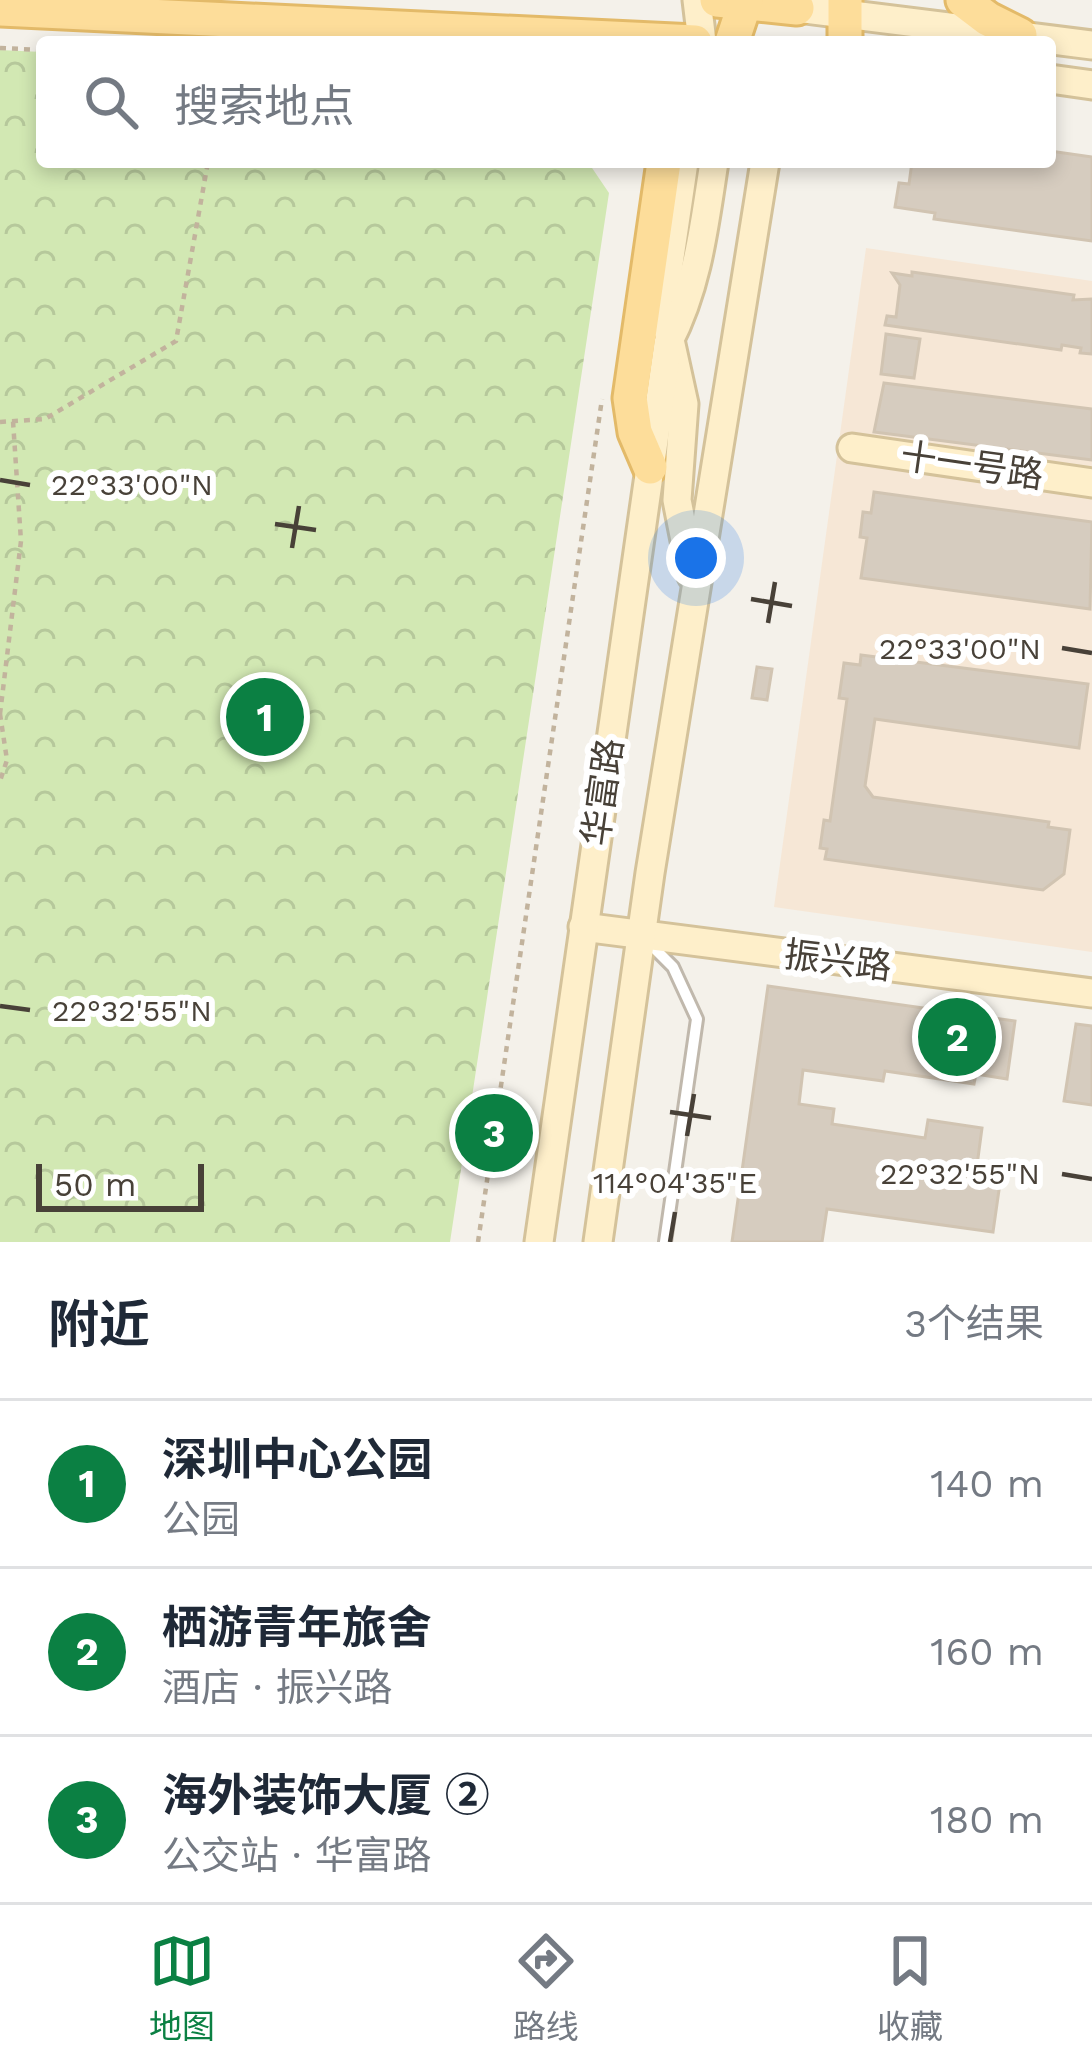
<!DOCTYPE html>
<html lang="zh">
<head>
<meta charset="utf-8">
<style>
  :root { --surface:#fff; --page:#f2f2f3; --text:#1f2937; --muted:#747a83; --line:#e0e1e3; --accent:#0b8043 }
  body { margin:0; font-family:"Work Sans","Noto Sans SC",sans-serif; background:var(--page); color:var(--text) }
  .scale { position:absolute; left:36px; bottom:30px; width:168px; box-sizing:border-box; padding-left:12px; border:6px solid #484138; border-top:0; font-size:33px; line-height:42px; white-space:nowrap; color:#484138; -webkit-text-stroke:9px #fff; paint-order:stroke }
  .you { position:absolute; left:696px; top:558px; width:42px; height:42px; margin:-30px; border:9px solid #fff; border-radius:50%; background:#1a73e8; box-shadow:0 0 0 18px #1a73e833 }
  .badge { display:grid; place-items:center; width:78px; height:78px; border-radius:50%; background:var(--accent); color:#fff; font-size:39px; font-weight:700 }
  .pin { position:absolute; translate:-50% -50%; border:6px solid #fff; box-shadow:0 3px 12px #0006 }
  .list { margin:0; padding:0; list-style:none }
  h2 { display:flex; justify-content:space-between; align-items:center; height:156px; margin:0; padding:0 48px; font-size:51px }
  h2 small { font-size:39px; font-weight:400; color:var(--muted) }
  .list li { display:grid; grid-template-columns:78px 1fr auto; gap:36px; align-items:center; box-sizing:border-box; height:168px; padding:0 48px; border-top:3px solid var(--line) }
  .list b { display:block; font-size:45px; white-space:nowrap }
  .list p { margin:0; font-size:39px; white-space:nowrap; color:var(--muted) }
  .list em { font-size:39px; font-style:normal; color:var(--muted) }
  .icon { flex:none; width:66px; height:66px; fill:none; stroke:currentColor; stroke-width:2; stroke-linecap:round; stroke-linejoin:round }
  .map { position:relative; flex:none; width:1092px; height:1242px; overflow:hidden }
  .search { position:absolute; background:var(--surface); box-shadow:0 6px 18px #0003; left:36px; right:36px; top:36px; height:132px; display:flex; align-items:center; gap:30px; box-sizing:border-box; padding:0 42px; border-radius:12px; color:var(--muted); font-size:45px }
  .sheet { height:660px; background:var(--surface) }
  nav { display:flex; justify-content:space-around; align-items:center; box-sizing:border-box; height:168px; border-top:3px solid var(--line); background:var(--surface); font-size:33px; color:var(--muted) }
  nav a { display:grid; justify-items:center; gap:6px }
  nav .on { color:var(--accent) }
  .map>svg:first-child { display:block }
</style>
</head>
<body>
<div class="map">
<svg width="1092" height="1242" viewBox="0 0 1092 1242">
  <defs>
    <pattern id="park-crowns" width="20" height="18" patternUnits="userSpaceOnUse" patternTransform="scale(3)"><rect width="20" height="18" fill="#d2e8b3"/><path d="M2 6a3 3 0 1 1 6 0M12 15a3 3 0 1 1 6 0" fill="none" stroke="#b6c89b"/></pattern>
  </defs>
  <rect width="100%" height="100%" fill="#f4f1ea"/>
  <path fill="#f6e7d6" d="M 866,248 L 1092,281 L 1092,952 L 774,907 Z"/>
  <path fill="url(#park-crowns)" d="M 0,50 L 42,52 L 42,162 L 588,162 L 609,193 L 450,1242 L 0,1242 Z"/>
  <g fill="#d6ccbf" stroke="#d1c4b2" stroke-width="3">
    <path d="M 1050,151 L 1092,157 L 1092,241 L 934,219 L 935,213 L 895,207 L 899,183 L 909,184 L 912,162 L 1050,162 Z"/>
    <path d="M 912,272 L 1074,295 L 1073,300 L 1092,299 L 1092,354 L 1080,353 L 1081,348 L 1062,345 L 1061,350 L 885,325 L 887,316 L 896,317 L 900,285 L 892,273 L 912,276 Z"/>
    <path d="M 886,334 L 920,339 L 914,378 L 881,374 Z"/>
    <path d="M 884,383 L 1092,409 L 1092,460 L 874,432 Z"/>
    <path d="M 874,492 L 1092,522 L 1090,609 L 861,578 L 867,538 L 860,537 L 863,512 L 871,513 Z"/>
    <path d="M 861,655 L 1088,684 L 1079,748 L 875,719 L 865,786 L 873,797 L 1049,822 L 1048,827 L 1070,830 L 1064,874 L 1043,890 L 825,859 L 827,849 L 820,848 L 824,820 L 830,821 L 847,699 L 839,698 L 844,663 L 860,665 Z"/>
    <path d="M 757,667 L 772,669 L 767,700 L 752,698 Z"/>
    <path d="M 768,986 L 1015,1021 L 1007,1079 L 976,1074 L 974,1084 L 885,1071 L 883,1081 L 803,1070 L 799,1104 L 834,1109 L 832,1124 L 925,1138 L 928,1120 L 982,1128 L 976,1173 L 1001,1176 L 993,1232 L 827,1209 L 822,1242 L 732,1242 Z"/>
    <path d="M 1076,1024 L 1092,1026 L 1092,1105 L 1064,1101 Z"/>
  </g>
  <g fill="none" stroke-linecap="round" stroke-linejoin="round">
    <defs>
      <path id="lane" d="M 646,940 L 673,967 L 697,1019 L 665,1242"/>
      <g id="secondary">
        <path d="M 697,0 L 702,42"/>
        <path d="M 797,8 L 1092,45"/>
        <path d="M 1050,79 L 1092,85"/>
        <path d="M 684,162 L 665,291 L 665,317 L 684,404 L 677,500 L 692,576"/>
        <path d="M 852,448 L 1092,483"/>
        <path d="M 583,927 L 1092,993"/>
        <path d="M 539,1242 L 668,343 C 698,285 704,226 714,162"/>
        <path d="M 598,1242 L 650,873 L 765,162"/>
      </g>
      <g id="primary">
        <path d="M 717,0 L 797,8"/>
        <path d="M 963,0 L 988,19 L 1020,35"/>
        <path d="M 0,9 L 695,42"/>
        <path d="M 732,42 L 746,0"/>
        <path d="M 845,42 L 845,0"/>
        <path d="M 650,467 L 635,432 L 630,398 L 664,162"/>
      </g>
    </defs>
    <use href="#lane" stroke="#c0b8ac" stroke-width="16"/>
    <use href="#secondary" stroke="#d4c29a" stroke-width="33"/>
    <use href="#primary" stroke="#e3ba69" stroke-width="39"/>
    <g stroke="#c2b39d" stroke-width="4.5" stroke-dasharray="6 6" stroke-linecap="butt">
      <path d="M 0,48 L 42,50"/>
      <path d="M 0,422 L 45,419 L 176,341 L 208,162"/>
      <path d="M 0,714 L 21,541 L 13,421"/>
      <path d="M 0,714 L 7,760 L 0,781"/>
      <path d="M 478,1242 L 602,399"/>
    </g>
    <use href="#lane" stroke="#fff" stroke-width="10"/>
    <use href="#secondary" stroke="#feefca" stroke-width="27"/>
    <use href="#primary" stroke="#fddd9a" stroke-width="33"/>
  </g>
  <path fill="none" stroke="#484138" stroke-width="4.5" d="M 0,480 L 30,485M 275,524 L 316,530M 292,548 L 299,506M 751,599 L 792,606M 768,623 L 775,582M 1062,648 L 1092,653M 0,1006 L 30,1010M 670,1112 L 711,1118M 687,1136 L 694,1094M 1062,1174 L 1092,1179M 670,1242 L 675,1212"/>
  <g text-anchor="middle" stroke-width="12" stroke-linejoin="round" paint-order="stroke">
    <g font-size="36" fill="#484138" stroke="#fff">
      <text transform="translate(972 465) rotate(8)" y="13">十一号路</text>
      <text transform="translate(602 792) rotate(-82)" y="13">华富路</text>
      <text transform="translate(838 960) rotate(7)" y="13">振兴路</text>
    </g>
  </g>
  <g font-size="30" text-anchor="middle" fill="#484138" stroke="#fff" stroke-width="12" stroke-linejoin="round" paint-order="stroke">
    <text x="132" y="495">22°33'00"N</text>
    <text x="960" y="659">22°33'00"N</text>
    <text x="132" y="1021">22°32'55"N</text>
    <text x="960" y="1184">22°32'55"N</text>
    <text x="675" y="1193">114°04'35"E</text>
  </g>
</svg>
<div class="scale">50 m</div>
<div class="you"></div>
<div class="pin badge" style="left:265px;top:717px">1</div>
<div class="pin badge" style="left:957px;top:1037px">2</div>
<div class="pin badge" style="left:494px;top:1133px">3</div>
<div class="search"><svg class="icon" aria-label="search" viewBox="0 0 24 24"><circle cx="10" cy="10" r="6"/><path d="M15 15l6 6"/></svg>搜索地点</div>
</div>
<section class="sheet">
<h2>附近<small>3个结果</small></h2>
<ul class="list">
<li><span class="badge">1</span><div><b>深圳中心公园</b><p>公园</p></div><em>140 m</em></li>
<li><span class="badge">2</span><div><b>栖游青年旅舍</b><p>酒店 · 振兴路</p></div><em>160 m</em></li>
<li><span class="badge">3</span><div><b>海外装饰大厦 ②</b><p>公交站 · 华富路</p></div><em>180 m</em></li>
</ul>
</section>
<nav>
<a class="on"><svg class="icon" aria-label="map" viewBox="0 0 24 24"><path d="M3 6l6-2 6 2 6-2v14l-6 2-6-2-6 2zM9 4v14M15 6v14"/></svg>地图</a>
<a><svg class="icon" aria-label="directions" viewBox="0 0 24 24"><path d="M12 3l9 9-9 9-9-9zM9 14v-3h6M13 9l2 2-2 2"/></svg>路线</a>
<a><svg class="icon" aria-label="saved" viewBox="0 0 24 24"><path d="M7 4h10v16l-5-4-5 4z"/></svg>收藏</a>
</nav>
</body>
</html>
